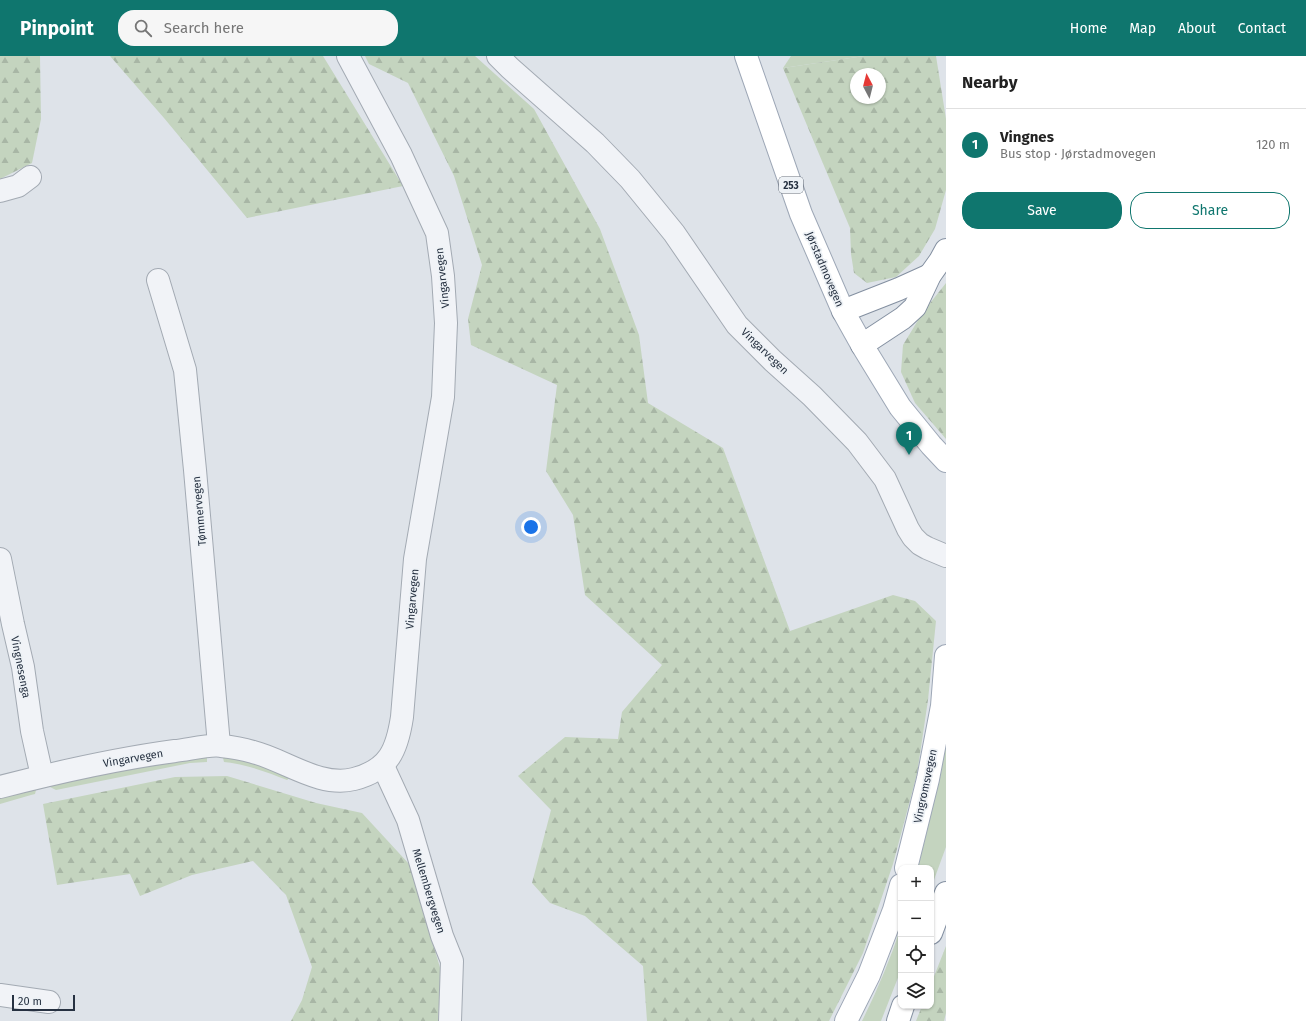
<!DOCTYPE html>
<html lang="en">
<head>
<meta charset="utf-8">
<style>
  :root { --surface:#fff; --page:#f6f6f6; --text:#222; --muted:#767676; --line:#e0e0e0; --accent:#0f766e }
  body { margin:0; font-family:"Fira Sans",sans-serif; background:var(--page); color:var(--text) }
  .controls { position:absolute; right:12px; bottom:12px; display:grid; overflow:hidden; border-radius:8px; box-shadow:0 1px 3px #0004 }
  .controls button { width:36px; height:36px; display:grid; place-items:center; padding:0; border:0; border-bottom:1px solid var(--line); background:var(--surface); color:var(--text); font:20px sans-serif }
  .compass { position:absolute; left:850px; top:12px; width:36px; height:36px; border-radius:50%; background:var(--surface); box-shadow:0 1px 3px #0004; rotate:353deg }
  .scale { position:absolute; left:12px; bottom:10px; width:63px; box-sizing:border-box; padding-left:4px; border:2px solid #263141; border-top:0; font-size:11px; line-height:14px; white-space:nowrap; color:#263141; -webkit-text-stroke:3px #eef2f6; paint-order:stroke }
  .you { position:absolute; left:531px; top:471px; width:14px; height:14px; margin:-10px; border:3px solid #fff; border-radius:50%; background:#1a73e8; box-shadow:0 0 0 6px #1a73e833 }
  .badge { display:grid; place-items:center; width:26px; height:26px; border-radius:50%; background:var(--accent); color:#fff; font-size:13px; font-weight:700 }
  .pin { position:absolute; translate:-50% -33px; filter:drop-shadow(0 1px 2px #0008) }
  .pin::after { content:''; position:absolute; top:21px; width:14px; height:12px; background:inherit; clip-path:polygon(0 0,100% 0,50% 100%) }
  .list { margin:0; padding:0; list-style:none }
  h2 { display:flex; justify-content:space-between; align-items:center; height:52px; margin:0; padding:0 16px; font-size:17px }
  h2 small { font-size:13px; font-weight:400; color:var(--muted) }
  .list li { display:grid; grid-template-columns:26px 1fr auto; gap:12px; align-items:center; box-sizing:border-box; height:72px; padding:0 16px; border-top:1px solid var(--line) }
  .list b { display:block; font-size:15px; white-space:nowrap }
  .list p { margin:0; font-size:13px; white-space:nowrap; color:var(--muted) }
  .list em { font-size:13px; font-style:normal; color:var(--muted) }
  .actions { display:flex; gap:8px; padding:12px 16px }
  .actions a { flex:1; padding:9px 0; border:1px solid var(--accent); border-radius:16px; text-align:center; font-size:14px; color:var(--accent) }
  .actions .main { background:var(--accent); color:#fff }
  .icon { flex:none; width:22px; height:22px; fill:none; stroke:currentColor; stroke-width:2; stroke-linecap:round; stroke-linejoin:round }
  .map { position:relative; flex:none; width:946px; height:965px; overflow:hidden }
  header { display:flex; align-items:center; gap:24px; box-sizing:border-box; height:56px; padding:0 20px; background:var(--accent); color:#fff }
  header strong { font-size:19px }
  nav { display:flex; gap:22px; margin-inline-start:auto; font-size:14px }
  .search { width:280px; height:36px; background:var(--page); display:flex; align-items:center; gap:10px; box-sizing:border-box; padding:0 14px; border-radius:16px; color:var(--muted); font-size:15px }
  main { display:flex }
  aside { flex:1; background:var(--surface) }
  .map>svg:first-child { display:block }
</style>
</head>
<body>
<header>
<strong>Pinpoint</strong>
<div class="search"><svg class="icon" aria-label="search" viewBox="0 0 24 24"><circle cx="10" cy="10" r="6"/><path d="M15 15l6 6"/></svg>Search here</div>
<nav><a>Home</a><a>Map</a><a>About</a><a>Contact</a></nav>
</header>
<main>
<div class="map">
<svg width="946" height="965" viewBox="0 0 946 965">
  <defs>
    <pattern id="forest-firs" width="22" height="20" patternUnits="userSpaceOnUse"><rect width="22" height="20" fill="#c4d4bf"/><path d="M5 1l3.5 6h-7zM16 11l3.5 6h-7z" fill="#a8b6a5"/></pattern>
  </defs>
  <rect width="100%" height="100%" fill="#dee3e9"/>
  <g fill="#c4d4bf">
    <path d="M 791,0 L 864,0 L 783,12 Z"/>
    <path d="M 946,681 L 946,791 L 931,832 L 931,812 L 918,812 L 941,717 Z"/>
    <path d="M 205,700 L 207,702 L 207,706 L 190,707 L 56,734 L 48,730 L 49,728 Z"/>
    <path d="M 226,701 L 257,707 L 291,721 L 287,724 C 267,716 245,708 224,706 L 223,702 Z"/>
    <path d="M 35,732 L 36,734 L 35,738 L 31,739 L 0,748 L 0,740 Z"/>
    <path d="M 901,871 L 901,914 L 881,965 L 862,965 C 877,935 890,904 901,871 Z"/>
  </g>
  <g fill="url(#forest-firs)" fill-rule="evenodd">
    <path d="M 0,0 L 40,0 L 41,63 L 32,107 L 0,123 Z"/>
    <path d="M 110,0 L 323,0 L 403,130 L 247,162 L 164,62 Z"/>
    <path d="M 365,0 L 475,0 L 534,53 L 600,173 L 639,279 L 648,347 L 723,392 L 790,575 L 893,539 L 915,545 L 936,565 L 928,644 L 917,718 L 893,808 L 863,897 L 829,965 L 647,965 L 643,910 L 585,860 L 550,847 L 532,827 L 551,754 L 518,720 L 565,681 L 618,683 L 622,656 L 662,609 L 585,539 L 573,459 L 546,415 L 557,329 L 471,289 L 468,263 L 482,209 L 454,120 L 408,27 L 369,8 Z"/>
    <path d="M 864,0 L 936,0 L 946,63 L 946,134 L 935,173 L 919,200 L 896,221 L 867,227 L 854,217 L 851,198 L 850,172 L 783,12 ZM 856,18 L 880,18 L 880,42 L 856,42 Z"/>
    <path d="M 946,227 L 946,383 L 915,347 L 901,316 L 903,289 L 923,256 Z"/>
    <path d="M 227,720 L 316,747 L 362,757 L 410,809 L 441,915 L 438,965 L 291,965 L 302,944 L 312,911 L 286,839 L 253,805 L 192,819 L 140,840 L 130,818 L 57,829 L 43,748 L 175,721 Z"/>
    <path d="M 946,890 L 946,957 L 944,965 L 916,965 L 922,950 L 931,950 L 931,928 Z"/>
  </g>
  <g fill="none" stroke-linecap="round" stroke-linejoin="round">
    <defs>
      <g id="minor">
        <path d="M 498,0 L 510,12 L 595,87 L 630,123 L 674,177 L 737,269 L 773,305 L 812,340 L 857,386 L 885,423 L 908,473 L 913,481 L 920,488 L 927,492 L 946,500"/>
        <path d="M 0,135 L 18,130 L 30,121"/>
        <path d="M 158,224 L 185,314 L 195,414 L 219,689"/>
        <path d="M 0,503 L 13,568 L 23,611 L 32,675 L 42,720"/>
        <path d="M 383,710 L 408,764 L 442,880 L 452,905 L 450,965"/>
        <path d="M 0,731 C 58,716 116,703 175,695 C 187,694 210,688 221,690 C 231,691 243,693 253,696 C 285,704 320,732 354,723 C 389,714 397,694 402,661 L 415,503 L 443,341 L 446,267 L 443,220 L 437,177 L 401,99 L 348,0"/>
        <path d="M 0,939 L 49,946"/>
      </g>
      <g id="major">
        <path d="M 746,0 L 801,158 L 843,255 L 862,289 L 900,351 L 931,389 L 946,405"/>
        <path d="M 906,812 L 928,723 L 942,650 L 946,600"/>
        <path d="M 846,965 L 869,919 L 894,854 L 901,829"/>
      </g>
      <g id="highway">
        <path d="M 843,255 L 899,233 L 930,219"/>
        <path d="M 862,289 L 903,262 L 915,251 L 930,219 L 940,205 L 946,194"/>
        <path d="M 931,877 L 946,837"/>
        <path d="M 898,965 L 903,950"/>
      </g>
    </defs>
    <use href="#minor" stroke="#a3aab3" stroke-width="24"/>
    <use href="#major" stroke="#9da7b6" stroke-width="24"/>
    <use href="#highway" stroke="#8490a1" stroke-width="24"/>
    <use href="#minor" stroke="#f1f3f7" stroke-width="22"/>
    <use href="#major" stroke="#fff" stroke-width="22"/>
    <use href="#highway" stroke="#fff" stroke-width="22"/>
  </g>
  <g text-anchor="middle" stroke-width="3.5" stroke-linejoin="round" paint-order="stroke">
    <rect fill="#eef2f6" stroke="#626b77" stroke-width="1" x="779" y="121" width="24" height="16" rx="3"/>
    <g font-size="10" font-weight="bold" fill="#263141">
      <text x="791" y="133">253</text>
    </g>
    <g font-size="11" fill="#263141" stroke="#eef2f6">
      <text transform="translate(825 213) rotate(67)" y="4">Jørstadmovegen</text>
      <text transform="translate(442 222) rotate(-96)" y="4">Vingarvegen</text>
      <text transform="translate(765 295) rotate(44)" y="4">Vingarvegen</text>
      <text transform="translate(199 455) rotate(-95)" y="4">Tømmervegen</text>
      <text transform="translate(412 543) rotate(-85)" y="4">Vingarvegen</text>
      <text transform="translate(21 611) rotate(79)" y="4">Vingnesenga</text>
      <text transform="translate(133 702) rotate(-10)" y="4">Vingarvegen</text>
      <text transform="translate(925 730) rotate(-78)" y="4">Vingromsvegen</text>
      <text transform="translate(429 835) rotate(73)" y="4">Mellembergvegen</text>
    </g>
  </g>
</svg>
<div class="controls">
<button>+</button>
<button>−</button>
<button><svg class="icon" aria-label="locate" viewBox="0 0 24 24"><circle cx="12" cy="12" r="6"/><path d="M12 2v4M12 18v4M2 12h4M18 12h4"/></svg></button>
<button><svg class="icon" aria-label="layers" viewBox="0 0 24 24"><path d="M12 4l9 5-9 5-9-5zM3 14l9 5 9-5"/></svg></button>
</div>
<svg class="compass" viewBox="-18 -18 36 36"><path d="M0-13l5 13h-10z" fill="#e53935"/><path d="M0 13l5-13h-10z" fill="#767676"/></svg>
<div class="scale">20 m</div>
<div class="you"></div>
<div class="pin badge" style="left:909px;top:399px">1</div>
</div>
<aside>
<h2>Nearby<small></small></h2>
<ul class="list">
<li><span class="badge">1</span><div><b>Vingnes</b><p>Bus stop · Jørstadmovegen</p></div><em>120 m</em></li>
</ul>
<div class="actions"><a class="main">Save</a><a>Share</a></div>
</aside>
</main>
</body>
</html>
